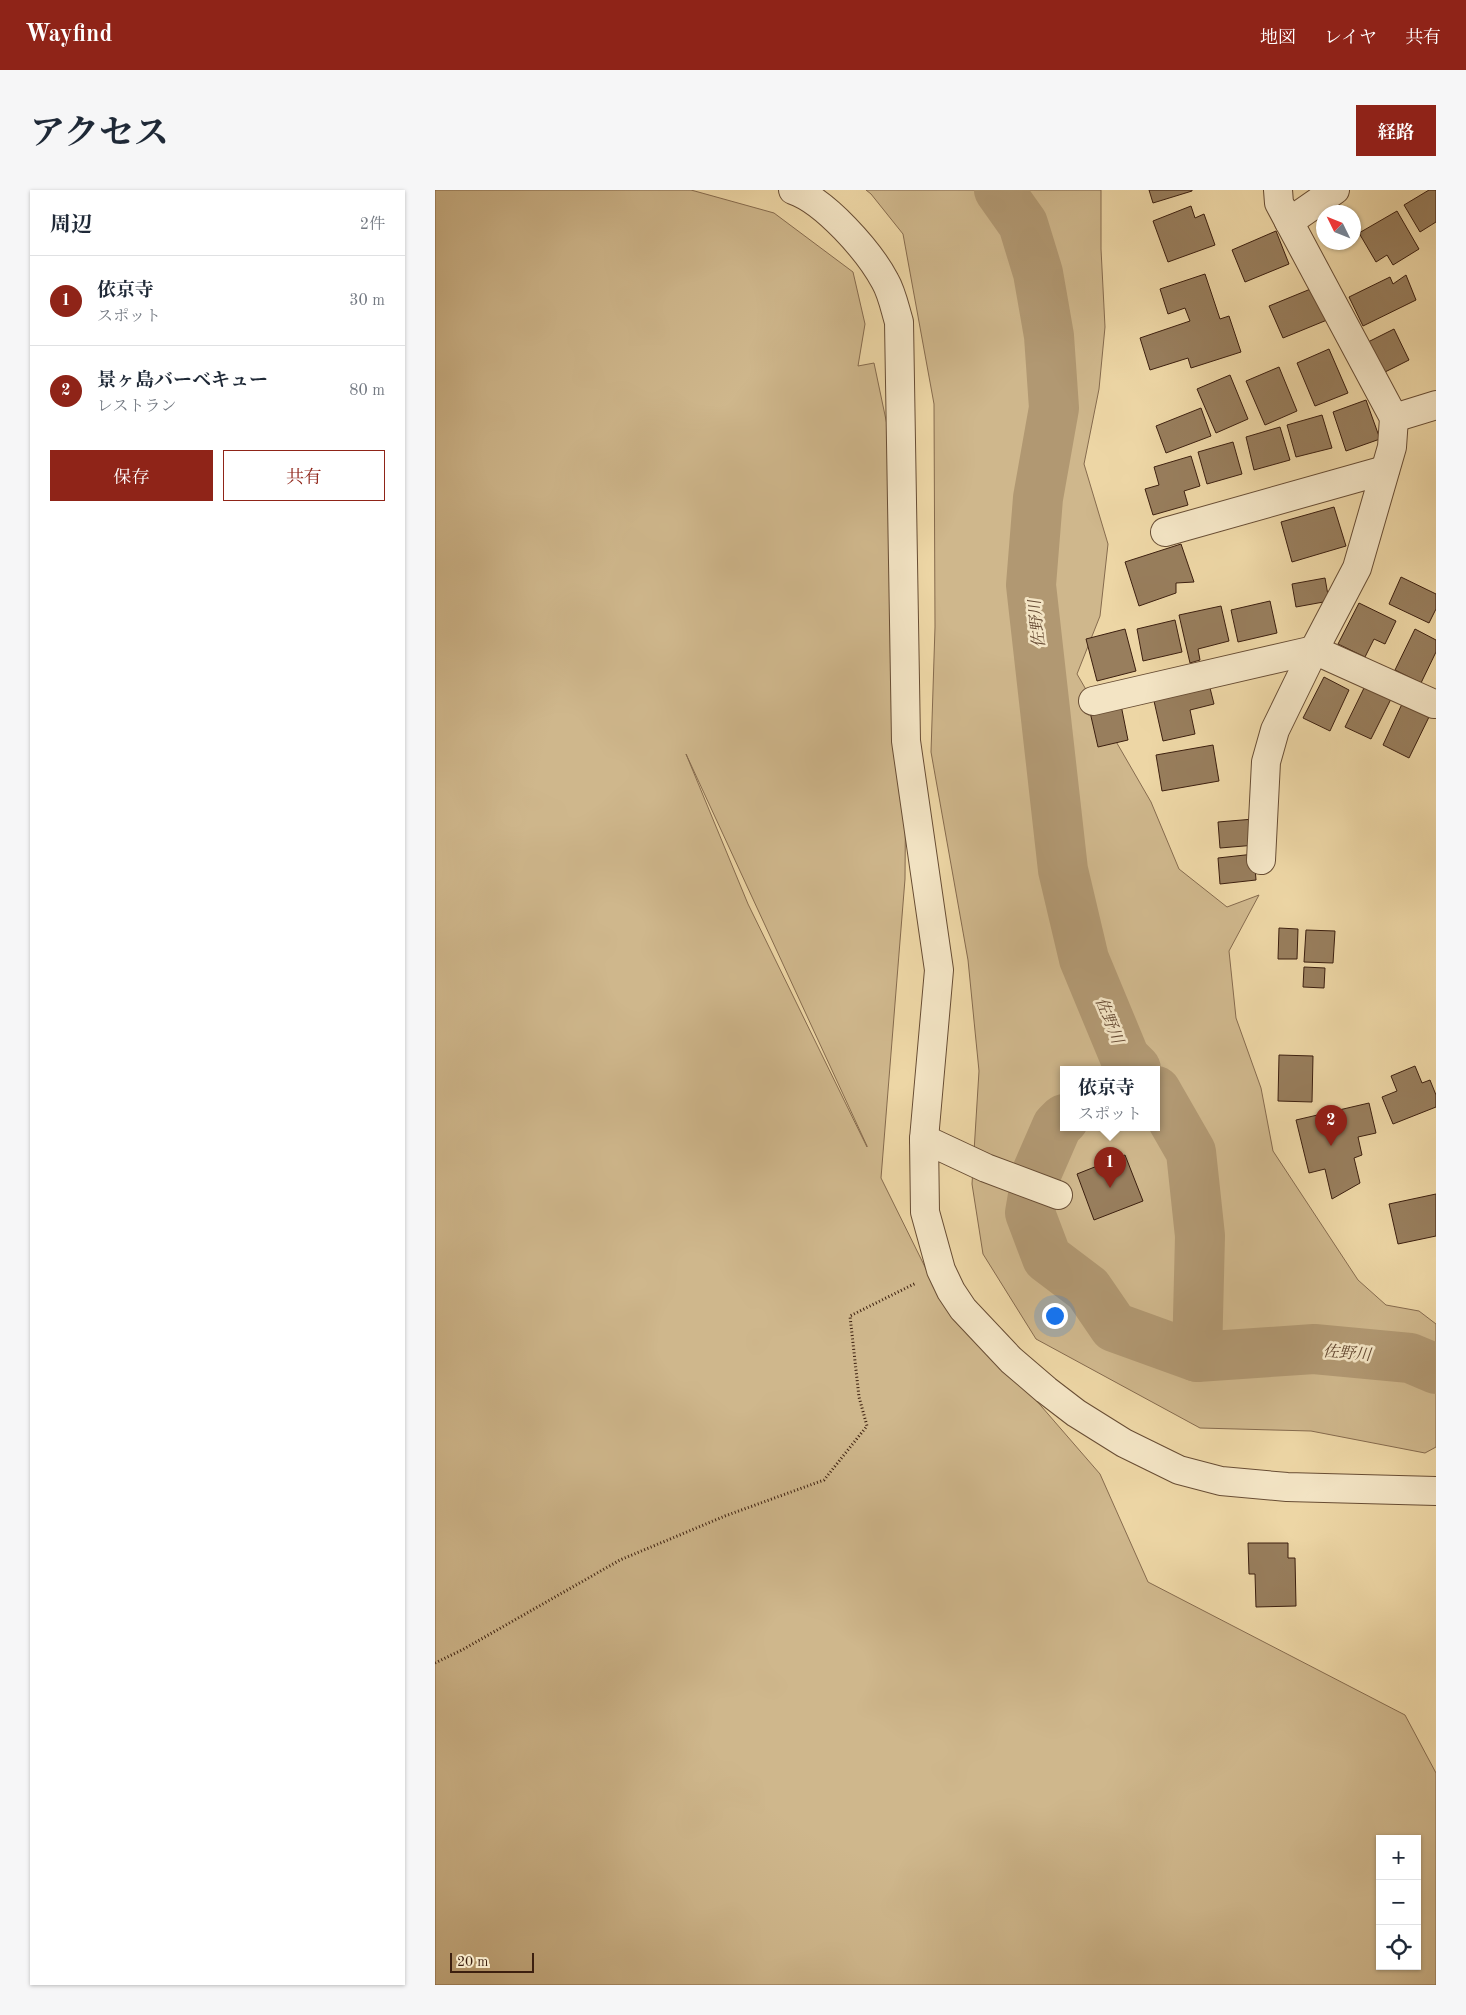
<!DOCTYPE html>
<html lang="ja">
<head>
<meta charset="utf-8">
<style>
  :root { --surface:#fff; --page:#f6f6f7; --text:#1f2937; --muted:#747a83; --line:#e0e1e3; --accent:#8f2418 }
  body { margin:0; font-family:"Old Standard TT","Noto Serif JP",serif; background:var(--page); color:var(--text) }
  .controls { position:absolute; right:15px; bottom:15px; display:grid; overflow:hidden; border-radius:0px; box-shadow:0 1px 4px #0004 }
  .controls button { width:45px; height:45px; display:grid; place-items:center; padding:0; border:0; border-bottom:1px solid var(--line); background:var(--surface); color:var(--text); font:25px sans-serif }
  .compass { position:absolute; left:881px; top:15px; width:45px; height:45px; border-radius:50%; background:var(--surface); box-shadow:0 1px 4px #0004; rotate:313deg }
  .scale { position:absolute; left:15px; bottom:12px; width:84px; box-sizing:border-box; padding-left:5px; border:2px solid #3c1f0f; border-top:0; font-size:14px; line-height:18px; white-space:nowrap; color:#3c1f0f; -webkit-text-stroke:4px #f3e4c4; paint-order:stroke }
  .you { position:absolute; left:619px; top:1125px; width:18px; height:18px; margin:-12px; border:4px solid #fff; border-radius:50%; background:#1a73e8; box-shadow:0 0 0 8px #1a73e833 }
  .badge { display:grid; place-items:center; width:32px; height:32px; border-radius:50%; background:var(--accent); color:#fff; font-size:16px; font-weight:700 }
  .pin { position:absolute; translate:-50% -41px; filter:drop-shadow(0 1px 2px #0008) }
  .pin::after { content:''; position:absolute; top:26px; width:18px; height:15px; background:inherit; clip-path:polygon(0 0,100% 0,50% 100%) }
  .popup { position:absolute; left:625px; top:876px; width:100px; height:65px; box-sizing:border-box; display:grid; place-content:center; border-radius:0px; background:var(--surface); filter:drop-shadow(0 1px 4px #0005); font-size:16px; white-space:nowrap; color:var(--muted) }
  .popup b { font-size:19px; color:var(--text) }
  .popup::after { content:''; position:absolute; left:50%; top:100%; margin-left:-10px; border:10px solid transparent; border-top-color:var(--surface) }
  .list { margin:0; padding:0; list-style:none }
  h2 { display:flex; justify-content:space-between; align-items:center; height:65px; margin:0; padding:0 20px; font-size:21px }
  h2 small { font-size:16px; font-weight:400; color:var(--muted) }
  .list li { display:grid; grid-template-columns:32px 1fr auto; gap:15px; align-items:center; box-sizing:border-box; height:90px; padding:0 20px; border-top:1px solid var(--line) }
  .list b { display:block; font-size:19px; white-space:nowrap }
  .list p { margin:0; font-size:16px; white-space:nowrap; color:var(--muted) }
  .list em { font-size:16px; font-style:normal; color:var(--muted) }
  .actions { display:flex; gap:10px; padding:15px 20px }
  .actions a { flex:1; padding:11px 0; border:1px solid var(--accent); border-radius:0px; text-align:center; font-size:18px; color:var(--accent) }
  .actions .main { background:var(--accent); color:#fff }
  .icon { flex:none; width:28px; height:28px; fill:none; stroke:currentColor; stroke-width:2; stroke-linecap:round; stroke-linejoin:round }
  .map { position:relative; flex:none; width:1001px; height:1795px; overflow:hidden; border-radius:0px }
  header { display:flex; align-items:center; gap:30px; box-sizing:border-box; height:70px; padding:0 25px; background:var(--accent); color:#fff }
  header strong { font-size:24px }
  nav { display:flex; gap:28px; margin-inline-start:auto; font-size:18px }
  .intro { display:flex; align-items:center; justify-content:space-between; box-sizing:border-box; height:120px; padding:0 30px }
  h1 { margin:0; font-size:35px }
  .button { padding:12px 22px; border-radius:0px; background:var(--accent); color:#fff; font-size:18px; font-weight:700 }
  main { display:flex; gap:30px; padding:0 30px }
  aside { flex:1; background:var(--surface); border-radius:0px; box-shadow:0 1px 4px #0004 }
  .map>svg:first-child { display:block }
</style>
</head>
<body>
<header>
<strong>Wayfind</strong>
<nav><a>地図</a><a>レイヤ</a><a>共有</a></nav>
</header>
<div class="intro"><h1>アクセス</h1><a class="button">経路</a></div>
<main>
<aside>
<h2>周辺<small>2件</small></h2>
<ul class="list">
<li><span class="badge">1</span><div><b>依京寺</b><p>スポット</p></div><em>30 m</em></li>
<li><span class="badge">2</span><div><b>景ヶ島バーベキュー</b><p>レストラン</p></div><em>80 m</em></li>
</ul>
<div class="actions"><a class="main">保存</a><a>共有</a></div>
</aside>
<div class="map">
<svg width="1001" height="1795" viewBox="0 0 1001 1795">
  <rect width="100%" height="100%" fill="#edd6a5"/>
  <filter id="stains"><feTurbulence type="fractalNoise" baseFrequency=".004" numOctaves="4"/><feColorMatrix values="0 0 0 0 .2 0 0 0 0 .09 0 0 0 0 .02 0 0 0 .5 -.17"/></filter>
  <radialGradient id="worn" r=".72"><stop offset=".6" stop-color="#630" stop-opacity="0"/><stop offset="1" stop-color="#630" stop-opacity=".3"/></radialGradient>
  <g fill="#cfb78c" stroke="#866b4e" fill-rule="evenodd">
    <path d="M 0,0 L 256,0 L 339,23 L 418,82 L 430,134 L 423,176 L 439,173 L 467,306 L 471,551 L 470,689 L 446,988 L 496,1089 L 665,1284 L 713,1392 L 970,1525 L 1001,1583 L 1001,1795 L 0,1795 ZM 251,564 L 432,956 L 432,957 L 313,714 ZM 945,1649 L 982,1649 L 982,1776 L 945,1776 Z"/>
    <path d="M 431,0 L 666,0 L 666,59 L 670,137 L 664,199 L 649,274 L 673,354 L 665,426 L 642,484 L 716,612 L 744,679 L 792,717 L 824,705 L 794,761 L 801,828 L 826,898 L 838,961 L 923,1090 L 951,1115 L 984,1121 L 1001,1134 L 1001,1257 L 990,1263 L 876,1241 L 765,1238 L 601,1149 L 548,1064 L 537,994 L 544,881 L 533,770 L 496,562 L 500,437 L 499,214 L 468,44 L 436,4 ZM 629,879 L 721,879 L 721,937 L 629,937 Z"/>
  </g>
  <g fill="none" stroke-linecap="round" stroke-linejoin="round">
    <g stroke="#b19872" stroke-width="50">
      <path d="M 564,0 L 588,34 L 603,83 L 614,146 L 619,218 L 603,308 L 596,395 L 628,680 L 649,769 L 690,868 L 701,879"/>
      <path d="M 721,901 L 756,962 L 765,1046 L 762,1167"/>
      <path d="M 629,929 L 622,936 L 602,982 L 595,1023 L 612,1068 L 653,1099 L 679,1137 L 762,1167 L 879,1159 L 975,1168 L 1001,1179"/>
    </g>
  </g>
  <g fill="#987e5d" stroke="#3c1f0f">
    <path d="M 714,0 L 757,0 L 757,1 L 718,13 Z"/>
    <path d="M 994,0 L 1001,0 L 1001,32 L 985,42 L 969,15 Z"/>
    <path d="M 756,16 L 760,28 L 769,24 L 780,55 L 733,72 L 718,31 Z"/>
    <path d="M 962,21 L 984,59 L 958,75 L 952,65 L 941,72 L 924,43 Z"/>
    <path d="M 841,41 L 854,74 L 810,92 L 797,60 Z"/>
    <path d="M 770,84 L 785,129 L 794,126 L 806,162 L 756,178 L 753,168 L 715,180 L 705,148 L 755,131 L 750,118 L 733,124 L 725,99 Z"/>
    <path d="M 971,85 L 981,110 L 928,136 L 914,107 L 955,87 L 958,94 Z"/>
    <path d="M 878,98 L 892,130 L 848,148 L 834,116 Z"/>
    <path d="M 959,139 L 974,170 L 944,185 L 929,154 Z"/>
    <path d="M 894,159 L 913,203 L 880,216 L 862,173 Z"/>
    <path d="M 844,177 L 862,221 L 830,235 L 811,191 Z"/>
    <path d="M 795,185 L 813,229 L 781,243 L 762,199 Z"/>
    <path d="M 931,210 L 945,249 L 911,261 L 898,222 Z"/>
    <path d="M 766,218 L 776,246 L 731,263 L 721,236 Z"/>
    <path d="M 887,225 L 897,258 L 861,267 L 852,235 Z"/>
    <path d="M 845,237 L 855,270 L 819,280 L 811,247 Z"/>
    <path d="M 798,252 L 807,284 L 772,294 L 763,262 Z"/>
    <path d="M 756,266 L 765,296 L 749,301 L 753,315 L 718,325 L 710,299 L 724,295 L 719,277 Z"/>
    <path d="M 899,317 L 911,356 L 857,372 L 846,332 Z"/>
    <path d="M 746,354 L 759,392 L 741,393 L 741,403 L 704,416 L 690,372 Z"/>
    <path d="M 966,387 L 1001,404 L 1001,419 L 994,433 L 954,414 Z"/>
    <path d="M 890,388 L 894,411 L 861,417 L 857,394 Z"/>
    <path d="M 835,411 L 842,443 L 803,452 L 796,420 Z"/>
    <path d="M 924,413 L 961,431 L 950,454 L 939,449 L 930,467 L 903,454 Z"/>
    <path d="M 786,416 L 794,451 L 763,459 L 765,470 L 755,473 L 744,425 Z"/>
    <path d="M 740,430 L 747,462 L 708,471 L 702,439 Z"/>
    <path d="M 690,439 L 701,481 L 662,491 L 651,449 Z"/>
    <path d="M 980,439 L 1001,450 L 1001,462 L 986,493 L 960,480 Z"/>
    <path d="M 889,487 L 914,500 L 895,541 L 868,528 Z"/>
    <path d="M 930,496 L 956,509 L 936,549 L 910,537 Z"/>
    <path d="M 775,498 L 779,514 L 755,520 L 760,544 L 728,551 L 719,511 Z"/>
    <path d="M 967,514 L 994,527 L 974,568 L 948,555 Z"/>
    <path d="M 686,515 L 693,550 L 663,557 L 655,522 Z"/>
    <path d="M 778,555 L 784,591 L 727,601 L 721,565 Z"/>
    <path d="M 819,629 L 821,655 L 785,658 L 783,632 Z"/>
    <path d="M 819,664 L 821,690 L 785,694 L 783,668 Z"/>
    <path d="M 844,738 L 863,739 L 862,769 L 843,769 Z"/>
    <path d="M 871,740 L 900,741 L 898,773 L 869,772 Z"/>
    <path d="M 869,777 L 890,778 L 889,798 L 868,797 Z"/>
    <path d="M 844,865 L 878,866 L 877,912 L 843,911 Z"/>
    <path d="M 980,876 L 987,893 L 995,890 L 1001,905 L 1001,917 L 958,934 L 947,907 L 962,901 L 956,886 Z"/>
    <path d="M 934,913 L 941,943 L 923,947 L 927,965 L 919,968 L 925,993 L 897,1009 L 890,979 L 874,983 L 861,930 Z"/>
    <path d="M 690,965 L 708,1011 L 659,1030 L 642,984 Z"/>
    <path d="M 1001,1004 L 1001,1046 L 963,1054 L 954,1014 Z"/>
    <path d="M 813,1353 L 853,1353 L 853,1368 L 860,1368 L 861,1416 L 821,1417 L 820,1384 L 814,1384 Z"/>
  </g>
  <g fill="none" stroke-linecap="round" stroke-linejoin="round">
    <defs>
      <g id="minor">
        <path d="M 358,0 C 390,11 434,61 450,91 C 457,103 460,119 464,132 L 471,551 L 504,780 L 489,949 L 490,1022 L 506,1080 L 516,1101 L 528,1119 L 576,1170 L 611,1200 L 641,1223 L 689,1253 L 744,1280 L 786,1291 L 852,1297 L 1001,1301"/>
        <path d="M 854,32 L 900,0"/>
        <path d="M 959,228 L 1001,215"/>
        <path d="M 730,342 L 950,280"/>
        <path d="M 658,511 L 879,460 L 999,514"/>
        <path d="M 826,670 L 831,572 L 840,540 L 879,460 L 922,378 L 957,257 L 959,228 L 844,13 L 843,0"/>
        <path d="M 489,949 L 551,978 L 623,1005"/>
      </g>
    </defs>
    <use href="#minor" stroke="#684d34" stroke-width="30"/>
    <path stroke="#3c1f0f" stroke-width="3" stroke-dasharray="1 2.5" stroke-linecap="butt" d="M 0,1473 L 27,1460 L 185,1370 L 290,1326 L 389,1290 L 432,1236 L 424,1207 L 415,1126 L 481,1093"/>
    <use href="#minor" stroke="#f3e4c4" stroke-width="28"/>
  </g>
  <g text-anchor="middle" stroke-width="5" stroke-linejoin="round" paint-order="stroke">
    <g font-size="16" font-style="italic" fill="#654932" stroke="#f3e4c4">
      <text transform="translate(601 434) rotate(-96)" y="6">佐野川</text>
      <text transform="translate(675 830) rotate(68)" y="6">佐野川</text>
      <text transform="translate(912 1162) rotate(5)" y="6">佐野川</text>
    </g>
  </g>
  <rect width="100%" height="100%" filter="url(#stains)"/>
  <rect width="100%" height="100%" fill="url(#worn)"/>
</svg>
<div class="controls">
<button>+</button>
<button>−</button>
<button><svg class="icon" aria-label="locate" viewBox="0 0 24 24"><circle cx="12" cy="12" r="6"/><path d="M12 2v4M12 18v4M2 12h4M18 12h4"/></svg></button>
</div>
<svg class="compass" viewBox="-18 -18 36 36"><path d="M0-13l5 13h-10z" fill="#e53935"/><path d="M0 13l5-13h-10z" fill="#747a83"/></svg>
<div class="scale">20 m</div>
<div class="you"></div>
<div class="pin badge" style="left:675px;top:998px">1</div>
<div class="popup"><b>依京寺</b>スポット</div>
<div class="pin badge" style="left:896px;top:956px">2</div>
</div>
</main>
</body>
</html>
